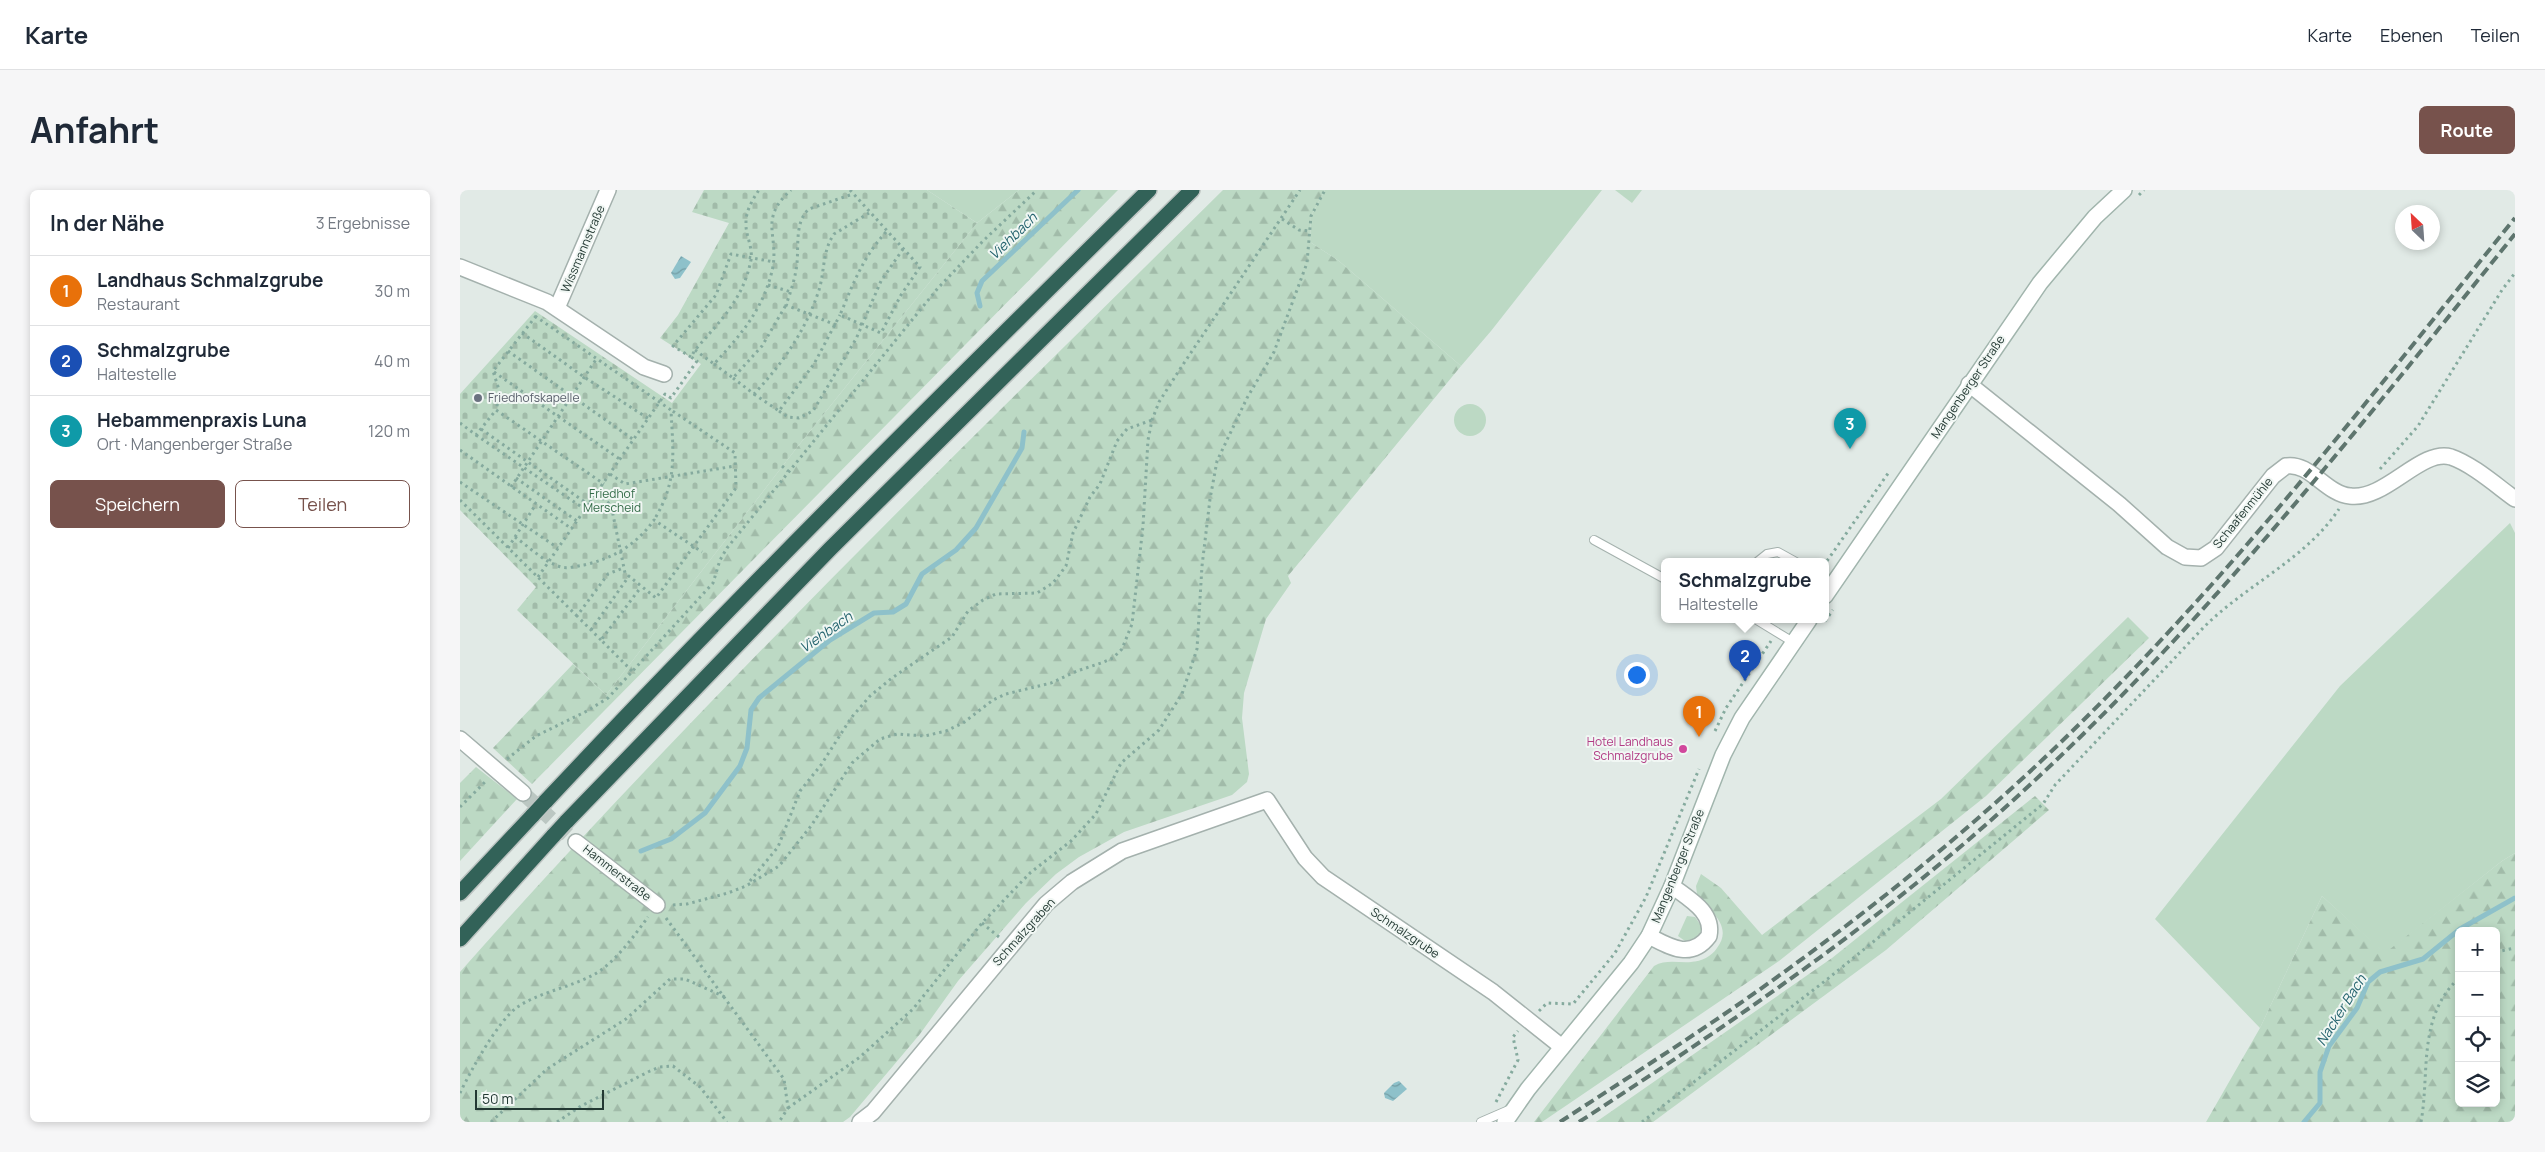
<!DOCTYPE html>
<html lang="de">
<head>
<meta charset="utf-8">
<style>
  :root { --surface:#fff; --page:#f6f6f7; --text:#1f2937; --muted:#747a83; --line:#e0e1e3; --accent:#77524c }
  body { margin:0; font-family:Manrope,sans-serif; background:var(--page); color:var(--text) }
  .controls { position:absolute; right:15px; bottom:15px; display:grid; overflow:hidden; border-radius:8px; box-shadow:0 2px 8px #0003 }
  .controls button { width:45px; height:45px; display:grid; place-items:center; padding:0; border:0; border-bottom:1px solid var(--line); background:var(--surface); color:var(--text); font:25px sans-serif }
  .compass { position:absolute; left:1935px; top:15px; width:45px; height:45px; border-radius:50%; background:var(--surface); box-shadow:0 2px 8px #0003; rotate:335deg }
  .scale { position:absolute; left:15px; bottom:12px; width:129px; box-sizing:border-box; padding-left:5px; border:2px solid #233933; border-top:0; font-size:14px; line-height:18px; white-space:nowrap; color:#233933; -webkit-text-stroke:4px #f1f7f4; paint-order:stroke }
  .you { position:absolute; left:1176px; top:484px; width:18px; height:18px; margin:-12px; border:4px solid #fff; border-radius:50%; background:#1a73e8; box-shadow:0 0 0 8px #1a73e833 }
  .badge { display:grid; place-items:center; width:32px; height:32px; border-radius:50%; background:var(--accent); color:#fff; font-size:16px; font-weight:700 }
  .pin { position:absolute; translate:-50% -41px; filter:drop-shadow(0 1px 2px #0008) }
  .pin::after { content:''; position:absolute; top:26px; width:18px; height:15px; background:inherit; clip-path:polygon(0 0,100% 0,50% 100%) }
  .popup { position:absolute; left:1201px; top:368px; width:168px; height:65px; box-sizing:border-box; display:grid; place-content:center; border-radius:8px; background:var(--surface); filter:drop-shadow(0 1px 4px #0005); font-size:16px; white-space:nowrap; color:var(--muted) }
  .popup b { font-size:19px; color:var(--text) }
  .popup::after { content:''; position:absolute; left:50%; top:100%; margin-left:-10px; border:10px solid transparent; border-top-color:var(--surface) }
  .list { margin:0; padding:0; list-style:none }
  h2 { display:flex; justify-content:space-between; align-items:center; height:65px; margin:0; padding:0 20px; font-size:21px }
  h2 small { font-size:16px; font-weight:400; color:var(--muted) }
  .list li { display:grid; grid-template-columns:32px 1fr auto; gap:15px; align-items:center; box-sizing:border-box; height:70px; padding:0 20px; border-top:1px solid var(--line) }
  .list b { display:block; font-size:19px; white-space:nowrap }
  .list p { margin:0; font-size:16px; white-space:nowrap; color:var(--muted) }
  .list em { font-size:16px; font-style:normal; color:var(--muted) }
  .actions { display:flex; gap:10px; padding:15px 20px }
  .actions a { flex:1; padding:11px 0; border:1px solid var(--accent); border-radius:8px; text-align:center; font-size:18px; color:var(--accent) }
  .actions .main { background:var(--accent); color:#fff }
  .icon { flex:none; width:28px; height:28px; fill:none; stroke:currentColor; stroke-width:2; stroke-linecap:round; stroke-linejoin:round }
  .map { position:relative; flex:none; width:2055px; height:932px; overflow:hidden; border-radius:8px }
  header { display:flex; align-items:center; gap:30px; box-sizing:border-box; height:70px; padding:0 25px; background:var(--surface); border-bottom:1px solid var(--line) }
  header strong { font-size:24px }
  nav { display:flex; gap:28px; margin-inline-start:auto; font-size:18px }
  .intro { display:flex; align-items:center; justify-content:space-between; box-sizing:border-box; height:120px; padding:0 30px }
  h1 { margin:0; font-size:35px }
  .button { padding:12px 22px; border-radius:8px; background:var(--accent); color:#fff; font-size:18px; font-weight:700 }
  main { display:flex; gap:30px; padding:0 30px }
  aside { flex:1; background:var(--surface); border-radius:8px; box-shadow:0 2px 8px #0003 }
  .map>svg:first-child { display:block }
</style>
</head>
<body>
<header>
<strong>Karte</strong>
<nav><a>Karte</a><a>Ebenen</a><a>Teilen</a></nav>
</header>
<div class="intro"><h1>Anfahrt</h1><a class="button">Route</a></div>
<main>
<aside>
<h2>In der Nähe<small>3 Ergebnisse</small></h2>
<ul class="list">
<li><span class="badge" style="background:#e8710a">1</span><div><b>Landhaus Schmalzgrube</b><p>Restaurant</p></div><em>30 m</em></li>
<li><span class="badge" style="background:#1a4fb4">2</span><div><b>Schmalzgrube</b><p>Haltestelle</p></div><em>40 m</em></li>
<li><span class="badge" style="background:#0f9aa8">3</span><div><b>Hebammenpraxis Luna</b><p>Ort · Mangenberger Straße</p></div><em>120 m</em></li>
</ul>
<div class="actions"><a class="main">Speichern</a><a>Teilen</a></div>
</aside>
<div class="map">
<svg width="2055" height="932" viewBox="0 0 2055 932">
  <defs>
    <pattern id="forest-firs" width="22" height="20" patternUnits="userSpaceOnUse" patternTransform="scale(1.25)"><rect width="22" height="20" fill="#bcd9c4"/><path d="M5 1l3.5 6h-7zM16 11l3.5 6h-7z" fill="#a1bba9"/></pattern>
    <pattern id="cemetery-stones" width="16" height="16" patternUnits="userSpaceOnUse" patternTransform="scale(1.25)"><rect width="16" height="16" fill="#bcd9c4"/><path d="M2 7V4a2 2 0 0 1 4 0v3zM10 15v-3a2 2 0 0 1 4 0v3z" fill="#a1bba9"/></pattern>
    <pattern id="water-waves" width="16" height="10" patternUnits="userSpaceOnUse" patternTransform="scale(1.25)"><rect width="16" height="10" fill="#8ec1ca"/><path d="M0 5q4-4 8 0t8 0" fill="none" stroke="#749ea5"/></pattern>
  </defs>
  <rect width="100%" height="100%" fill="#e1eae6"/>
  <g fill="#bcd9c4">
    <path d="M 467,0 L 559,0 L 517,33 Z"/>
    <path d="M 865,0 L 1142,0 L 1031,141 L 1001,176 L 879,71 L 850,52 L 851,26 Z"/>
    <path d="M 1155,0 L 1182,0 L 1172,13 Z"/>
    <circle cx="1010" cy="230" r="16"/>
    <path d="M 2050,333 L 2055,343 L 2055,663 L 2042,671 L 1925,764 L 1862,706 L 1800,838 L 1695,729 L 1880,496 Z"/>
    <path d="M 1227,726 L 1235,727 L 1242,737 L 1240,745 L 1234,751 L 1225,751 L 1218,746 Z"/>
  </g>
  <g fill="url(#forest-firs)" fill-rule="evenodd">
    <path d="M 559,0 L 658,0 L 72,594 L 33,558 L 113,474 L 146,505 L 335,260 L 517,33 Z"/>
    <path d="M 763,0 L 865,0 L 851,26 L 850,52 L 879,71 L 1001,176 L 828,386 L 831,393 L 806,429 L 784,503 L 782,528 L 789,584 L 787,592 L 772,605 L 664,642 L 619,667 L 596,684 L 566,713 L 498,791 L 460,844 L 390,927 L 383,932 L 0,932 L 0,782 C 242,510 504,256 763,0 Z"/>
    <path d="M 1668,427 L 1689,448 L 1526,606 L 1319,771 L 1082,932 L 1074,932 L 1194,776 C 1206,769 1218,773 1231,772 C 1242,771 1251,767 1257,758 C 1274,736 1249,720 1237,704 L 1236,696 L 1241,684 L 1261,698 L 1302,745 L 1481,609 Z"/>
    <path d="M 16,577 L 57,609 L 0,671 L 0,593 Z"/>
    <path d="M 1575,606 L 1589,620 L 1426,760 L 1193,932 L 1136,932 L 1372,768 Z"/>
    <path d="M 2055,663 L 2055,932 L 1746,932 L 1800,838 L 1862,706 L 1925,763 L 2042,671 ZM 1999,741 L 2036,741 L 2036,913 L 1999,913 Z"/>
  </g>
  <path fill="url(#cemetery-stones)" d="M 244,0 L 467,0 L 517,33 L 335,260 L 146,505 L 57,420 L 76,397 L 0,320 L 0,204 L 75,121 L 212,213 L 241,174 L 200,148 L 218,125 L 269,33 L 232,22 Z"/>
  <g fill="url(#water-waves)">
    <path d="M 221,66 L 231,72 L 220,88 L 215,89 L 211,83 Z"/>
    <path d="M 939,891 L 947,899 L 933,911 L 925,908 L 924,903 L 934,893 Z"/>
  </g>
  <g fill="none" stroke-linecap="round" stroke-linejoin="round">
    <g stroke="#8ec1ca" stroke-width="5">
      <path d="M 520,116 L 517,103 L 522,91 L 618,0"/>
      <path d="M 181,661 L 211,649 L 245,623 L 280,576 L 287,558 L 291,520 L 299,508 L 370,450 L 414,423 L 433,422 L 446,414 L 462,384 L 496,360 L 516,338 L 562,258 L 564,242"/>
      <path d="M 1844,932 L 1860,913 L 1860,882 L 1869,856 L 1897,818 L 1908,792 L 1920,782 L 1963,769 L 2000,739 L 2055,708"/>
    </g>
    <path stroke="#bbc7c2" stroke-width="15" stroke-dasharray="15 8" stroke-linecap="butt" d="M 63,603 L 116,652"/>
    <defs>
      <g id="lane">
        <path d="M 1134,350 L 1205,389"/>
        <path d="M 1297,372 L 1307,364 L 1318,362 L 1336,372"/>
        <path d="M 1297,430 L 1333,452"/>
        <path d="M 1021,932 L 1051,919"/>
      </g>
      <g id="street">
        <path d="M 0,77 L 87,112 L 184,177 L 204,184"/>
        <path d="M 97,118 L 148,0"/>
        <path d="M 1509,194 L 1659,314 L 1707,357 L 1725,367 L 1741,368 L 1756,358 L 1813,286 L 1826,276 C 1850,272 1866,304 1890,306 C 1925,311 1961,258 1991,267 C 2012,274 2037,296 2055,309"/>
        <path d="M 0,549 L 63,603"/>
        <path d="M 116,652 L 197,715"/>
        <path d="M 1189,746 C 1210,757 1231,770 1249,746 C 1254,722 1229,709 1212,696"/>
        <path d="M 400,932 L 413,922 L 586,714 L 612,692 L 662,661 L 807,610 L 845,668 L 863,687 L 1033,802 L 1102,857"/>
      </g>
      <g id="secondary">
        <path d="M 1365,406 L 1580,93 L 1635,27 L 1664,0"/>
        <path d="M 1045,932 L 1068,899 L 1171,773 L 1189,746 L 1212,696 L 1263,565 L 1282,528 L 1349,430"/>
      </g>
      <g id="highway">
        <path d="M 85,612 C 281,403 485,201 689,0"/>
        <path d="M 106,632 L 370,359 L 732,0"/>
        <path d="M 0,703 L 73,625"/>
        <path d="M 0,749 L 94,645"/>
      </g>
    </defs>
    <use href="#lane" stroke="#a4b1ad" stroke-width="10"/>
    <use href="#street" stroke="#a4b1ad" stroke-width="18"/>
    <use href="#secondary" stroke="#a1b5ad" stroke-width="18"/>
    <use href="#highway" stroke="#bdc4c2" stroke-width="18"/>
    <g stroke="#85aa9e" stroke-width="3" stroke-dasharray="2.5 4" stroke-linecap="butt">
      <path d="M 390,0 L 460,77 L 441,105 L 421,143 L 380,125 C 393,94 403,67 426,42"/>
      <path d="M 1679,5 L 1684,0"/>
      <path d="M 822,29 L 839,40 L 850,41"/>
      <path d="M 308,95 L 331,102"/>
      <path d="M 75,126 L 211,220 C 213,263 218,291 194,330"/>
      <path d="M 76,126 L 33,181 L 40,203 L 36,220 L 144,294"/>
      <path d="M 376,135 L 326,115 C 330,104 334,92 336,80 C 340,61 333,33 349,19 L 393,4"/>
      <path d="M 62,143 L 124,187 L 189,229"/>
      <path d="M 235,160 L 254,174 C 279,147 301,122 311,85 C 322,47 296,31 331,0"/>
      <path d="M 48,161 L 174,250"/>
      <path d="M 231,167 L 213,156 L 256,105 L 271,64 L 314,72"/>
      <path d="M 254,174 L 273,188 L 302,156 L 326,115"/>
      <path d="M 34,182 L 161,270"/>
      <path d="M 273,188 L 294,204 C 323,173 346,140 359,100 C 365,80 362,62 374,44 L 409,23"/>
      <path d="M 294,204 L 319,221 L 354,174 L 380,125"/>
      <path d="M 319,221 L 328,227 L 339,228 L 353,221 L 396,149 L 421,91 L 443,59"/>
      <path d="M 0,233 L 16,245 L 36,220"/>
      <path d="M 21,239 L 129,315"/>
      <path d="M 16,245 L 126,320"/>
      <path d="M 0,260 L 112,339"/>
      <path d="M 322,276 L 328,281"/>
      <path d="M 1920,279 L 1958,236 L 2042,100 L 2055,83"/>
      <path d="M 150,284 L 165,294 L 275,276"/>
      <path d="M 56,288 L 117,331"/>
      <path d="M 0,292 L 98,358"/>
      <path d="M 51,297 L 137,168"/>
      <path d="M 137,304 L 151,315 L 165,383 L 196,408 L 276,298 L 275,263 L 211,220"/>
      <path d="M 0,310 L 117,426"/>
      <path d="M 55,347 C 69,357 84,372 101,377 C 108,379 117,376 124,375 C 154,368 176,355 194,330 L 242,362"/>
      <path d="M 48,358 L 76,314"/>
      <path d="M 1367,371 L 1429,282"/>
      <path d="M 78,387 L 203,207 L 205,204 L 211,208 L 237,171 L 231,167 L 235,160 C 260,131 283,110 291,70 C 293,56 285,45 286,32 C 286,20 293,9 299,0"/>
      <path d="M 1365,431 L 1373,420"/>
      <path d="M 131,440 L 169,386"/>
      <path d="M 141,450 L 117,426 L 148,384 L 163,378"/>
      <path d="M 172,481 L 141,450 L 181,397"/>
      <path d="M 1255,541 L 1266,518 L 1311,451"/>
      <path d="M 47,569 L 76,546 L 127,521 L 148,508 L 253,393 L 260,370 L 267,358 L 478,98 L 524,50 L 577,0"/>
      <path d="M 0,617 L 27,590"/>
      <path d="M 290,691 L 318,657 L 340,601 L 361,575 L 391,528 L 410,506 L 432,488 L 492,447 L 508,421 L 523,410 L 536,404 L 577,403 L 593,393 L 606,376 L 613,343 L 630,307 L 640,294 L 657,251 L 667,239 L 692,230"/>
      <path d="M 213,715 L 227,714 L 268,703 L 286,696 L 319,676 L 351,636 L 392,573 L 420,549 L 437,544 L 465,546 L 486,541 L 503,533 L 533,510 L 546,504 L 591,493 L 617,481 L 641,473 L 653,468 L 662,459 L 672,434 L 683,336 L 688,250 L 692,230 L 699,212 L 720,179 L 840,0"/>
      <path d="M 206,728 L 324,889 L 328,918 L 319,932"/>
      <path d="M 522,733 L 539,747"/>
      <path d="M 2036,762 L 2055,758"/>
      <path d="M 1079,821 L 1087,813 L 1113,814 L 1155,763 L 1186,707 L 1239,579"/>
      <path d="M 0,903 C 11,880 37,833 56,818 C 79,802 109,798 133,785 C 153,775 175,745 188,727"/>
      <path d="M 1036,912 L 1058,870 L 1053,847 L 1058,841"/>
      <path d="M 328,918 L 400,867 L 453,819 L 522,733 L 570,683 L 611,651 L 636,624 L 661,573 L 699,540 L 722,504 L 737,459 L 742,376 L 750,309 L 757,271 L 787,208 L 814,162 L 847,73 L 851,26 L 865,0"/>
      <path d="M 31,932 L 87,879 L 166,829 L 210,789 L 225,789 L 265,807"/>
      <path d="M 97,932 L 121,916 L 190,881 L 200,877 L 213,876 L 240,897 L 267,932"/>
      <path d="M 1182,932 L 1365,791 L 1583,614 L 1595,595 L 1744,437 C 1786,395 1846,369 1879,319"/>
      <path d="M 1961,932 C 1970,883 1957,827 1999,788"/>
    </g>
    <use href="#lane" stroke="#fff" stroke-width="8"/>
    <use href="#street" stroke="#fff" stroke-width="15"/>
    <use href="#secondary" stroke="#fff" stroke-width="15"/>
    <use href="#highway" stroke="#326258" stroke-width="15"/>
    <g stroke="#5e756e" stroke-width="4" stroke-dasharray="10 5" stroke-linecap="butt">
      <path d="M 1100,932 C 1167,888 1234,846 1299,800 C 1392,734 1480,664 1564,587 C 1747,418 1899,221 2055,28"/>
      <path d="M 1119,932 C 1278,829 1434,722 1573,592 C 1752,426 1902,234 2055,44"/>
    </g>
    <defs>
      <g id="highway-bridge">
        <path d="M 73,625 L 85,612"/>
        <path d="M 94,645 L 106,632"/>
      </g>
    </defs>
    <use href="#highway-bridge" stroke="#bdc4c2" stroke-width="18" stroke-linecap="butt"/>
    <use href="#highway-bridge" stroke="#326258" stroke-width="15"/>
  </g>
  <circle fill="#6b7280" stroke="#f1f7f4" stroke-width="2" cx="18" cy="208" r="5"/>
  <circle fill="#d1479c" stroke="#f1f7f4" stroke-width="2" cx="1223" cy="559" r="5"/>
  <g text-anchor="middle" stroke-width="4" stroke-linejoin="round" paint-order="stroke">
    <g font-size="12" fill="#233933" stroke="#f1f7f4">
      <text transform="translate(123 59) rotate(-67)" y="4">Wissmannstraße</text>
      <text transform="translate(1508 197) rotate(-56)" y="4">Mangenberger Straße</text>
      <text transform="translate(1783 323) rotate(-51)" y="4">Schaafenmühle</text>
      <text transform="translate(1218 676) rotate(-68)" y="4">Mangenberger Straße</text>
      <text transform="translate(157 683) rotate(38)" y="4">Hammerstraße</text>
      <text transform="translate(564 742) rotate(-48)" y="4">Schmalzgraben</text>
      <text transform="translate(945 743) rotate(34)" y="4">Schmalzgrube</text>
    </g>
    <g font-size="12" fill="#5b616d" stroke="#f1f7f4" text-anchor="start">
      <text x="28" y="212">Friedhofskapelle</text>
    </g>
    <g font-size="12" fill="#326b47" stroke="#f1f7f4">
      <text x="152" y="308">Friedhof<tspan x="152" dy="14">Merscheid</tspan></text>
    </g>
    <g font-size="12" fill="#b23c85" stroke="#f1f7f4" text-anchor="end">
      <text x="1213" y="556">Hotel Landhaus<tspan x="1213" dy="14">Schmalzgrube</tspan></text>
    </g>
    <g font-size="14" font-style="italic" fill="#24636e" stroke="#f1f7f4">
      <text transform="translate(553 46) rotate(-44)" y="5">Viehbach</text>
      <text transform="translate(366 442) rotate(-35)" y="5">Viehbach</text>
      <text transform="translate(1881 820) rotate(-58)" y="5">Nacker Bach</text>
    </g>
  </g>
</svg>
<div class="controls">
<button>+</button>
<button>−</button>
<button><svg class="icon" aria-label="locate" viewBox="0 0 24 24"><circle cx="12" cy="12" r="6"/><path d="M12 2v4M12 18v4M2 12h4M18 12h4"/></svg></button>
<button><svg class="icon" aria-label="layers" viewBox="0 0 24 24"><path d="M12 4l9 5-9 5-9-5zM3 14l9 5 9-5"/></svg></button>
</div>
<svg class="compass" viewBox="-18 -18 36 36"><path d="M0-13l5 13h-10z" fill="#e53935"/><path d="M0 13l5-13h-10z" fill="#747a83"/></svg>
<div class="scale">50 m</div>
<div class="you"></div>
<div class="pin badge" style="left:1239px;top:547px;background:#e8710a">1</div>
<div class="pin badge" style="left:1285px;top:491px;background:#1a4fb4">2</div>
<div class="popup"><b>Schmalzgrube</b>Haltestelle</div>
<div class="pin badge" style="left:1390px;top:259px;background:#0f9aa8">3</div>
</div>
</main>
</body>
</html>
